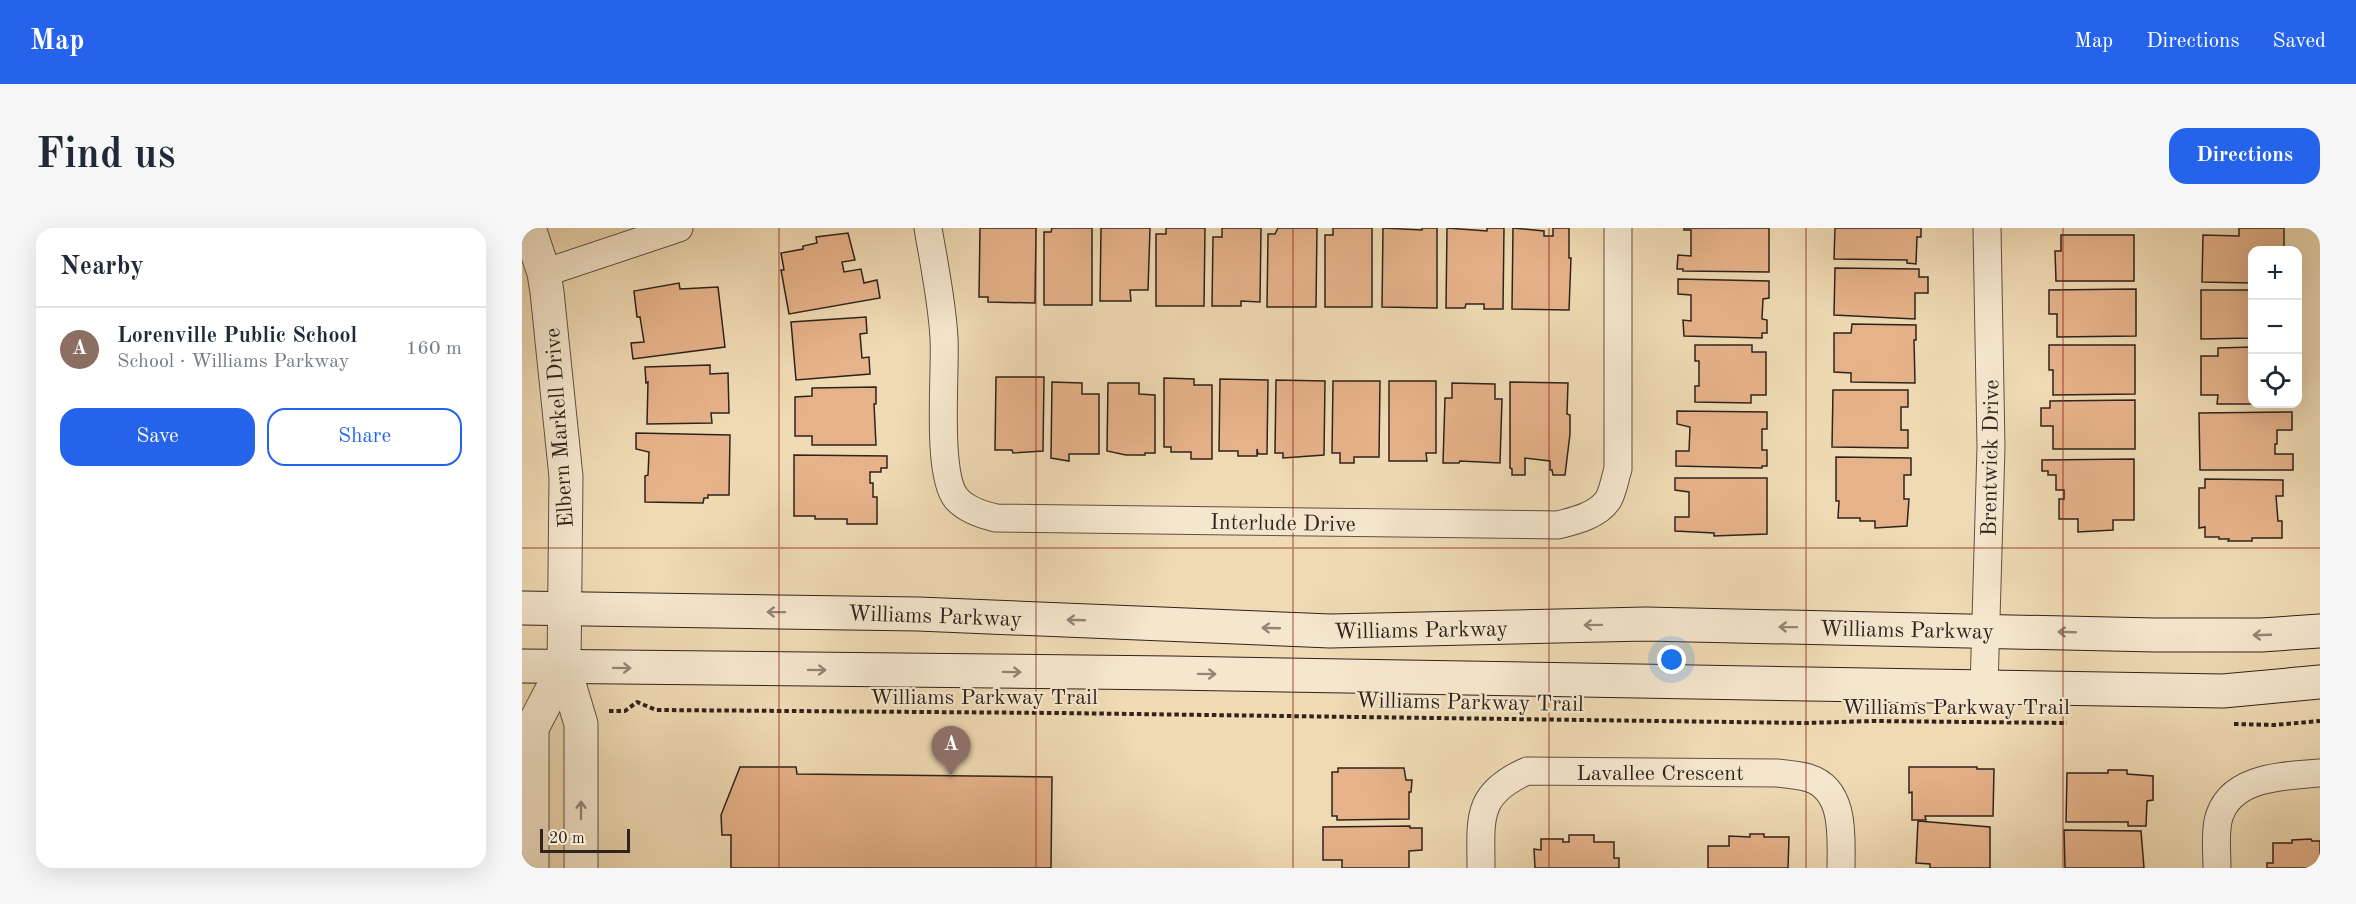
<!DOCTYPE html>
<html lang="en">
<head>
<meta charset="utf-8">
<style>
  :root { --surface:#fff; --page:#f6f6f7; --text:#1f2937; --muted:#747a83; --line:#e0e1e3; --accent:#2563eb }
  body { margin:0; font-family:"Old Standard TT",serif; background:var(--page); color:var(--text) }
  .controls { position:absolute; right:18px; top:18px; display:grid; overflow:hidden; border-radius:12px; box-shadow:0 6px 24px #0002 }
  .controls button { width:54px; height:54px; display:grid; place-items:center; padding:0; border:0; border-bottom:2px solid var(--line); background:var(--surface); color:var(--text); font:30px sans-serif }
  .scale { position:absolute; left:18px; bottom:15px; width:90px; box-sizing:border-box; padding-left:6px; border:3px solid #2f231d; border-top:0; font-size:16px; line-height:21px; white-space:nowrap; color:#2f231d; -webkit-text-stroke:4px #f5e7ce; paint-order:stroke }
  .you { position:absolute; left:1150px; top:432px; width:21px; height:21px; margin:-15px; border:4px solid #fff; border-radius:50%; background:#1a73e8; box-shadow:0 0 0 9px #1a73e833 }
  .badge { display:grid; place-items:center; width:39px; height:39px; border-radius:50%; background:var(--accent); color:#fff; font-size:20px; font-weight:700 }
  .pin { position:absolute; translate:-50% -50px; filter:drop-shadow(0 2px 3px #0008) }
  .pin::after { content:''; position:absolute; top:32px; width:21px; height:18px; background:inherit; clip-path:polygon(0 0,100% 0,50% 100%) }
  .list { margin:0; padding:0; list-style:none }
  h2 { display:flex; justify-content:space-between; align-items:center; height:78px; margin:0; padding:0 24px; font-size:26px }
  h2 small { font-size:20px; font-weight:400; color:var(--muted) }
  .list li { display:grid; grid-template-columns:39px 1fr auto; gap:18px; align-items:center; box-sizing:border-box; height:84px; padding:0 24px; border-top:2px solid var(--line) }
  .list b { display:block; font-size:22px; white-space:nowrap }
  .list p { margin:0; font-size:20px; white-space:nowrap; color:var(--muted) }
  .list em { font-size:20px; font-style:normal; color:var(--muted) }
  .actions { display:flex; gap:12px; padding:18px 24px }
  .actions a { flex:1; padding:14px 0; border:2px solid var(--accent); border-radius:18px; text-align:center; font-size:21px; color:var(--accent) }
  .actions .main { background:var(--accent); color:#fff }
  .icon { flex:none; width:33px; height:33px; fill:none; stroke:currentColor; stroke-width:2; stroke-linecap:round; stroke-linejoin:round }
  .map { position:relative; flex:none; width:1798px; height:640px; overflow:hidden; border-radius:18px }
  header { display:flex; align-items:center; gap:36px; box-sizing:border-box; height:84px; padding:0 30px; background:var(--accent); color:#fff }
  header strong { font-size:28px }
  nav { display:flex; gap:33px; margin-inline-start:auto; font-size:21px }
  .intro { display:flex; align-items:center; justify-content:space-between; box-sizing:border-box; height:144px; padding:0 36px }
  h1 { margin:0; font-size:42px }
  .button { padding:15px 27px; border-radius:18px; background:var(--accent); color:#fff; font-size:21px; font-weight:700 }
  main { display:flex; gap:36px; padding:0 36px }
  aside { flex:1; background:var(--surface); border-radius:18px; box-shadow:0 6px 24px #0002 }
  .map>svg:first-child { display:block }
</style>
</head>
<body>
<header>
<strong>Map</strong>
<nav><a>Map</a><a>Directions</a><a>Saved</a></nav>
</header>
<div class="intro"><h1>Find us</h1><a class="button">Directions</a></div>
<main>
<aside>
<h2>Nearby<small></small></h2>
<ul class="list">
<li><span class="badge" style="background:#8d6e63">A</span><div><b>Lorenville Public School</b><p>School · Williams Parkway</p></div><em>160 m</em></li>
</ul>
<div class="actions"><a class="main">Save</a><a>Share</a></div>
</aside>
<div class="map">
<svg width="1798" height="640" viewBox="0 0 1798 640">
  <rect width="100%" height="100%" fill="#efdab3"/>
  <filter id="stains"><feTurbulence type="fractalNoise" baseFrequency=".00333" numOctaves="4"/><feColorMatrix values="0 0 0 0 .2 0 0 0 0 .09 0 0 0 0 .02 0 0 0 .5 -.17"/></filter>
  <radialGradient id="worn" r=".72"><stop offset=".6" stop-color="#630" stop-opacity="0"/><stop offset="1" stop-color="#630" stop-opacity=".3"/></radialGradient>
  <g fill="#e6b28a" stroke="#2f231d" stroke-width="1.5">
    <path d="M 458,0 L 514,0 L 513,75 L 466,74 L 466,69 L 457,69 Z"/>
    <path d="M 530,0 L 570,0 L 570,77 L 522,77 L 522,4 L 529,4 Z"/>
    <path d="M 579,0 L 628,0 L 626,62 L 608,62 L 609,73 L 578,73 Z"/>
    <path d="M 644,0 L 683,0 L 682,78 L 634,78 L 634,6 L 644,6 Z"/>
    <path d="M 700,0 L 739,0 L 738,74 L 719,73 L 719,78 L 690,78 L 691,9 L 700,9 Z"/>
    <path d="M 756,0 L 795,0 L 794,79 L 745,79 L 746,6 L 753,6 Z"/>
    <path d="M 811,0 L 850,0 L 850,79 L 803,79 L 803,7 L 811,7 Z"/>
    <path d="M 861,0 L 900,2 L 900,0 L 915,0 L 915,80 L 860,79 Z"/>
    <path d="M 925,0 L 965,3 L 965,0 L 982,0 L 981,81 L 962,81 L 962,76 L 944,76 L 943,80 L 924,80 Z"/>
    <path d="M 991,0 L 1022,3 L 1022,8 L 1031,8 L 1031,0 L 1047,0 L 1047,30 L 1049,30 L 1047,82 L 990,81 Z"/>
    <path d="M 1162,0 L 1247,0 L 1247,44 L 1161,43 L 1161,41 L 1155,41 L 1156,27 L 1169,28 L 1169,2 L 1162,2 Z"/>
    <path d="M 1313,0 L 1399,0 L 1399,9 L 1395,9 L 1394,36 L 1385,35 L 1385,32 L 1312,31 Z"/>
    <path d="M 1717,0 L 1762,0 L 1762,22 L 1730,22 L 1730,55 L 1680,54 L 1681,7 L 1717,8 Z"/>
    <path d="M 326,5 L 333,32 L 320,34 L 322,44 L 339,41 L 342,55 L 355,52 L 358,70 L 267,86 L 259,42 L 262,42 L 259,25 L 281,21 L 281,18 L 295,15 L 294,9 Z"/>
    <path d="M 1539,7 L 1612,7 L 1612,53 L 1534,53 L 1533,23 L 1539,23 Z"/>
    <path d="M 1313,40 L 1397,41 L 1397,49 L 1406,49 L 1406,65 L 1393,65 L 1393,91 L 1312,87 Z"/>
    <path d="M 1156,51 L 1247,53 L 1247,70 L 1241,71 L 1240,91 L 1245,92 L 1245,105 L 1240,105 L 1240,110 L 1162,108 L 1161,92 L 1169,93 L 1169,67 L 1156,66 Z"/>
    <path d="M 157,55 L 158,61 L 196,59 L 203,119 L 111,131 L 109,115 L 122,114 L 118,89 L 115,89 L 112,63 Z"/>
    <path d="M 1614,61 L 1614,108 L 1535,109 L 1535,86 L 1527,86 L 1527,62 Z"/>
    <path d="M 1679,62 L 1730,62 L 1730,110 L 1679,111 Z"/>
    <path d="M 344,89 L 345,105 L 338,106 L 340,130 L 347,129 L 348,146 L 274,152 L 269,94 Z"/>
    <path d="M 1330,96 L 1394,97 L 1394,112 L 1392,112 L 1393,155 L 1329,154 L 1329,145 L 1312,144 L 1312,105 L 1329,105 Z"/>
    <path d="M 1173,117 L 1230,117 L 1230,124 L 1244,124 L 1244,167 L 1229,167 L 1229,175 L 1173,174 L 1173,158 L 1177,158 L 1177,133 L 1173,133 Z"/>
    <path d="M 1527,117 L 1613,117 L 1613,166 L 1531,167 L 1531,142 L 1527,142 Z"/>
    <path d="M 1730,119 L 1730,176 L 1760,176 L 1695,176 L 1696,167 L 1679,167 L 1679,128 L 1696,128 L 1696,120 Z"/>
    <path d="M 188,137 L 188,146 L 206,145 L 207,185 L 189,185 L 190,195 L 125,196 L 126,154 L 124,155 L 123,139 Z"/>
    <path d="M 474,149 L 522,149 L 521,223 L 491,225 L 490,222 L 473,222 Z"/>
    <path d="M 642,150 L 672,151 L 672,157 L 690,157 L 690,231 L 669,231 L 669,224 L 649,224 L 649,219 L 642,219 Z"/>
    <path d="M 698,151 L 746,152 L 745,226 L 736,226 L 735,221 L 735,228 L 716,228 L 716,223 L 697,223 Z"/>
    <path d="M 754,152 L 803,153 L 802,227 L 761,230 L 761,225 L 753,225 Z"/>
    <path d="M 811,153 L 858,153 L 857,229 L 832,229 L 832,235 L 818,235 L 818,225 L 810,225 Z"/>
    <path d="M 867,153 L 914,153 L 914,225 L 904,225 L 905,233 L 867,233 Z"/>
    <path d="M 530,154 L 560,155 L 560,166 L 577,166 L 577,226 L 547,226 L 547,233 L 529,230 Z"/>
    <path d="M 988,154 L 1046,155 L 1045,186 L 1048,187 L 1048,206 L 1043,247 L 1031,247 L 1030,242 L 1028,242 L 1028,233 L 1003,230 L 1003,247 L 990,247 L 990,241 L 988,240 Z"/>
    <path d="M 586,155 L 617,155 L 617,166 L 633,167 L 633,225 L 623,225 L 623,227 L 604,227 L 585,223 Z"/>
    <path d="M 930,155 L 973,156 L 973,171 L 980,171 L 978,235 L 938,233 L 937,235 L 921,235 L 923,170 L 930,170 Z"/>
    <path d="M 354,159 L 354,176 L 352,176 L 354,217 L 290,217 L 290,208 L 273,208 L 273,169 L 290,168 L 290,160 Z"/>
    <path d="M 1311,162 L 1386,162 L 1386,179 L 1379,179 L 1379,202 L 1386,202 L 1386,220 L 1310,219 Z"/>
    <path d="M 1613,172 L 1613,221 L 1531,221 L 1531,198 L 1519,198 L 1519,180 L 1528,180 L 1528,173 Z"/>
    <path d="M 1155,183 L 1245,184 L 1245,201 L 1240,201 L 1240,222 L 1245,222 L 1245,238 L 1240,238 L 1240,240 L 1154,238 L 1154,223 L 1167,223 L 1168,199 L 1155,196 Z"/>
    <path d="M 1770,184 L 1770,202 L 1755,202 L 1755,216 L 1753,216 L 1753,226 L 1771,226 L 1771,242 L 1678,242 L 1677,185 Z"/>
    <path d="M 114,205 L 208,207 L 207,267 L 186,267 L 186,270 L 182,270 L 181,275 L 123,274 L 123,248 L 126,247 L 127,224 L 114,221 Z"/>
    <path d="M 272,227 L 365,228 L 365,240 L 359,240 L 359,244 L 348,244 L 348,255 L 351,255 L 351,269 L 355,269 L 355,296 L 325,296 L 325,291 L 293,291 L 293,288 L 272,288 Z"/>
    <path d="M 1314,229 L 1389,230 L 1389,247 L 1382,247 L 1382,271 L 1387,271 L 1385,298 L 1353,300 L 1353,293 L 1338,293 L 1338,290 L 1316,290 L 1317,273 L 1314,273 Z"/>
    <path d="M 1612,231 L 1612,292 L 1591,292 L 1591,302 L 1556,304 L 1556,291 L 1537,291 L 1537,271 L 1542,271 L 1542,262 L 1534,262 L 1534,247 L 1526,247 L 1526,243 L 1520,243 L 1520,232 Z"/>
    <path d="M 1153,250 L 1245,250 L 1245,306 L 1192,308 L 1192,305 L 1153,303 L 1153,289 L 1167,289 L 1167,264 L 1153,262 Z"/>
    <path d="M 1683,251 L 1761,252 L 1761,268 L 1754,268 L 1756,293 L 1760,293 L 1760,310 L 1730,310 L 1730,313 L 1706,313 L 1707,311 L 1697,311 L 1697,309 L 1683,309 L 1683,299 L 1677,300 L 1677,260 L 1683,260 Z"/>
    <path d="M 218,539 L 274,539 L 275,546 L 530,549 L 529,640 L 209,640 L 209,607 L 200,607 L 199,587 Z"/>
    <path d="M 1387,539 L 1455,539 L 1455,541 L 1472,541 L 1471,588 L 1403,588 L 1404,592 L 1390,592 L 1390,564 L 1387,565 Z"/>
    <path d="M 816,540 L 882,540 L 884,552 L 890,552 L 889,564 L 887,564 L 887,591 L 815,592 L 815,588 L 810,588 L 810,544 L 816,544 Z"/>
    <path d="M 1586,542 L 1605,542 L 1605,546 L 1631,548 L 1631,572 L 1625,573 L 1624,598 L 1606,598 L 1606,594 L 1544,594 L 1545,545 L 1586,545 Z"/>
    <path d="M 1396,593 L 1468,599 L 1468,640 L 1408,640 L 1408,636 L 1394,635 Z"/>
    <path d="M 888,598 L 888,600 L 900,600 L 900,622 L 887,623 L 887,640 L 820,640 L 820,632 L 801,632 L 801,599 Z"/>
    <path d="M 1542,602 L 1619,603 L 1622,640 L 1543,640 Z"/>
    <path d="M 1228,606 L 1242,606 L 1242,609 L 1267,609 L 1266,640 L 1186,640 L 1186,618 L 1207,618 L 1207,608 L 1228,609 Z"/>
    <path d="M 1047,607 L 1072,607 L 1072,614 L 1092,614 L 1092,630 L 1097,630 L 1097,640 L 1013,640 L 1012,621 L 1019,622 L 1019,611 L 1041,611 L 1041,614 L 1047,614 Z"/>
    <path d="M 1789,611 L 1790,613 L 1798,613 L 1798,640 L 1745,640 L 1745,635 L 1751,635 L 1751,615 L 1770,615 L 1770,612 Z"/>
  </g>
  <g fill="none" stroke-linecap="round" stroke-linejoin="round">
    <defs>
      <g id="minor">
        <path d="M 406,0 C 412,36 420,73 422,110 C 424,145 414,245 434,270 C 443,281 461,287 474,290 L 1036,297 C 1052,293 1075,288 1086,272 C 1091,264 1093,250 1096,241 L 1096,0"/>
        <path d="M 22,45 L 157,0"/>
        <path d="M 1462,460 L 1469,219 L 1465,0"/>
        <path d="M 959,640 C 959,591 953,566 1005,543 L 1255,545 C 1266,546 1277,547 1287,550 C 1324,562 1319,610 1319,640"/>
        <path d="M 1695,640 C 1695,625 1693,608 1696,593 C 1706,548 1762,548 1798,545"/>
      </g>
      <g id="tertiary">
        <path d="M 7,0 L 22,45 L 25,64 L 44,249 L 42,439 L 59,496 L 59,640"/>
        <path d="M 10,640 L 10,500 L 42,439"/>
      </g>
      <g id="secondary">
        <path d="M 0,380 L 396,386 L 808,403 L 1124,396 L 1633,407 L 1739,407 L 1798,403"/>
        <path d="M 0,438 L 649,445 L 1701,463 L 1798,454"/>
      </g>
    </defs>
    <use href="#minor" stroke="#5f5142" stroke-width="29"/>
    <use href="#tertiary" stroke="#5f5142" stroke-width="35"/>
    <use href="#secondary" stroke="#2f231d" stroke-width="35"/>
    <g stroke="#2f231d" stroke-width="4" stroke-dasharray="4.5 3" stroke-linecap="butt">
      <path d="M 87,483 L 103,483 L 115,474 L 134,482 L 537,485 L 1284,495 L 1351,493 L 1545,495"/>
      <path d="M 1712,496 L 1752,497 L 1798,493"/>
    </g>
    <use href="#minor" stroke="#f5e7ce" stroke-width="27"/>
    <use href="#tertiary" stroke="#f5e7ce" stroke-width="33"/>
    <use href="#secondary" stroke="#f5e7ce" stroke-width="33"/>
  </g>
  <defs><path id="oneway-shaft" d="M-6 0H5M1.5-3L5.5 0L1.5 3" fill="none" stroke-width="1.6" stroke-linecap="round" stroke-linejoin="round" transform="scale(1.5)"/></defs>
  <g stroke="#928576">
    <use href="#oneway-shaft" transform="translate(254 384) rotate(-179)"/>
    <use href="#oneway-shaft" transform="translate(554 392) rotate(-178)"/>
    <use href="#oneway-shaft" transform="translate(1071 397) rotate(179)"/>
    <use href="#oneway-shaft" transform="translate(1266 399) rotate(-179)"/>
    <use href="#oneway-shaft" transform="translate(749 400) rotate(-178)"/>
    <use href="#oneway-shaft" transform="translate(1545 404) rotate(-178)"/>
    <use href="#oneway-shaft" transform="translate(1740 407) rotate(178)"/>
    <use href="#oneway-shaft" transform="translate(100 440) rotate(1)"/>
    <use href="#oneway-shaft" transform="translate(295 442) rotate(1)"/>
    <use href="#oneway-shaft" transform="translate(490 444) rotate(1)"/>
    <use href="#oneway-shaft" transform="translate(685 446) rotate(1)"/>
    <use href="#oneway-shaft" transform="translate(59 582) rotate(-90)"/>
  </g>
  <path fill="none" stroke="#8f2418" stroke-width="1.5" stroke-opacity="0.55" d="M 257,0 L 257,640M 514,0 L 514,640M 771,0 L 771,640M 1027,0 L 1027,640M 1284,0 L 1284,640M 1541,0 L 1541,640M 0,320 L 1798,320"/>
  <g text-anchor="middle" stroke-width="4.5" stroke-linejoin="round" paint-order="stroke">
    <g font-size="22" fill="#2f231d" stroke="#f5e7ce">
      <text transform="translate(36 200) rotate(-94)" y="8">Elbern Markell Drive</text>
      <text transform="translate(1467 230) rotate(-89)" y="8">Brentwick Drive</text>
      <text transform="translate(761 294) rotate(1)" y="8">Interlude Drive</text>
      <text transform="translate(413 387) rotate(2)" y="8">Williams Parkway</text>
      <text transform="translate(899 401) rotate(-1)" y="8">Williams Parkway</text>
      <text transform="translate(1385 401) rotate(1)" y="8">Williams Parkway</text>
      <text x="462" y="476">Williams Parkway Trail</text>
      <text transform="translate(948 473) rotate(1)" y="8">Williams Parkway Trail</text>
      <text x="1434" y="486">Williams Parkway Trail</text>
      <text x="1138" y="552">Lavallee Crescent</text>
    </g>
  </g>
  <rect width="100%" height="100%" filter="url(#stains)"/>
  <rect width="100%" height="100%" fill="url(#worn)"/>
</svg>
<div class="controls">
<button>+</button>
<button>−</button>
<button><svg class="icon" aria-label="locate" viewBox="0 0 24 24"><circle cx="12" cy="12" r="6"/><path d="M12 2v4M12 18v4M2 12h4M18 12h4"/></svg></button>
</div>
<div class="scale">20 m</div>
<div class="you"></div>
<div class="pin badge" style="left:429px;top:548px;background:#8d6e63">A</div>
</div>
</main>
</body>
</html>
